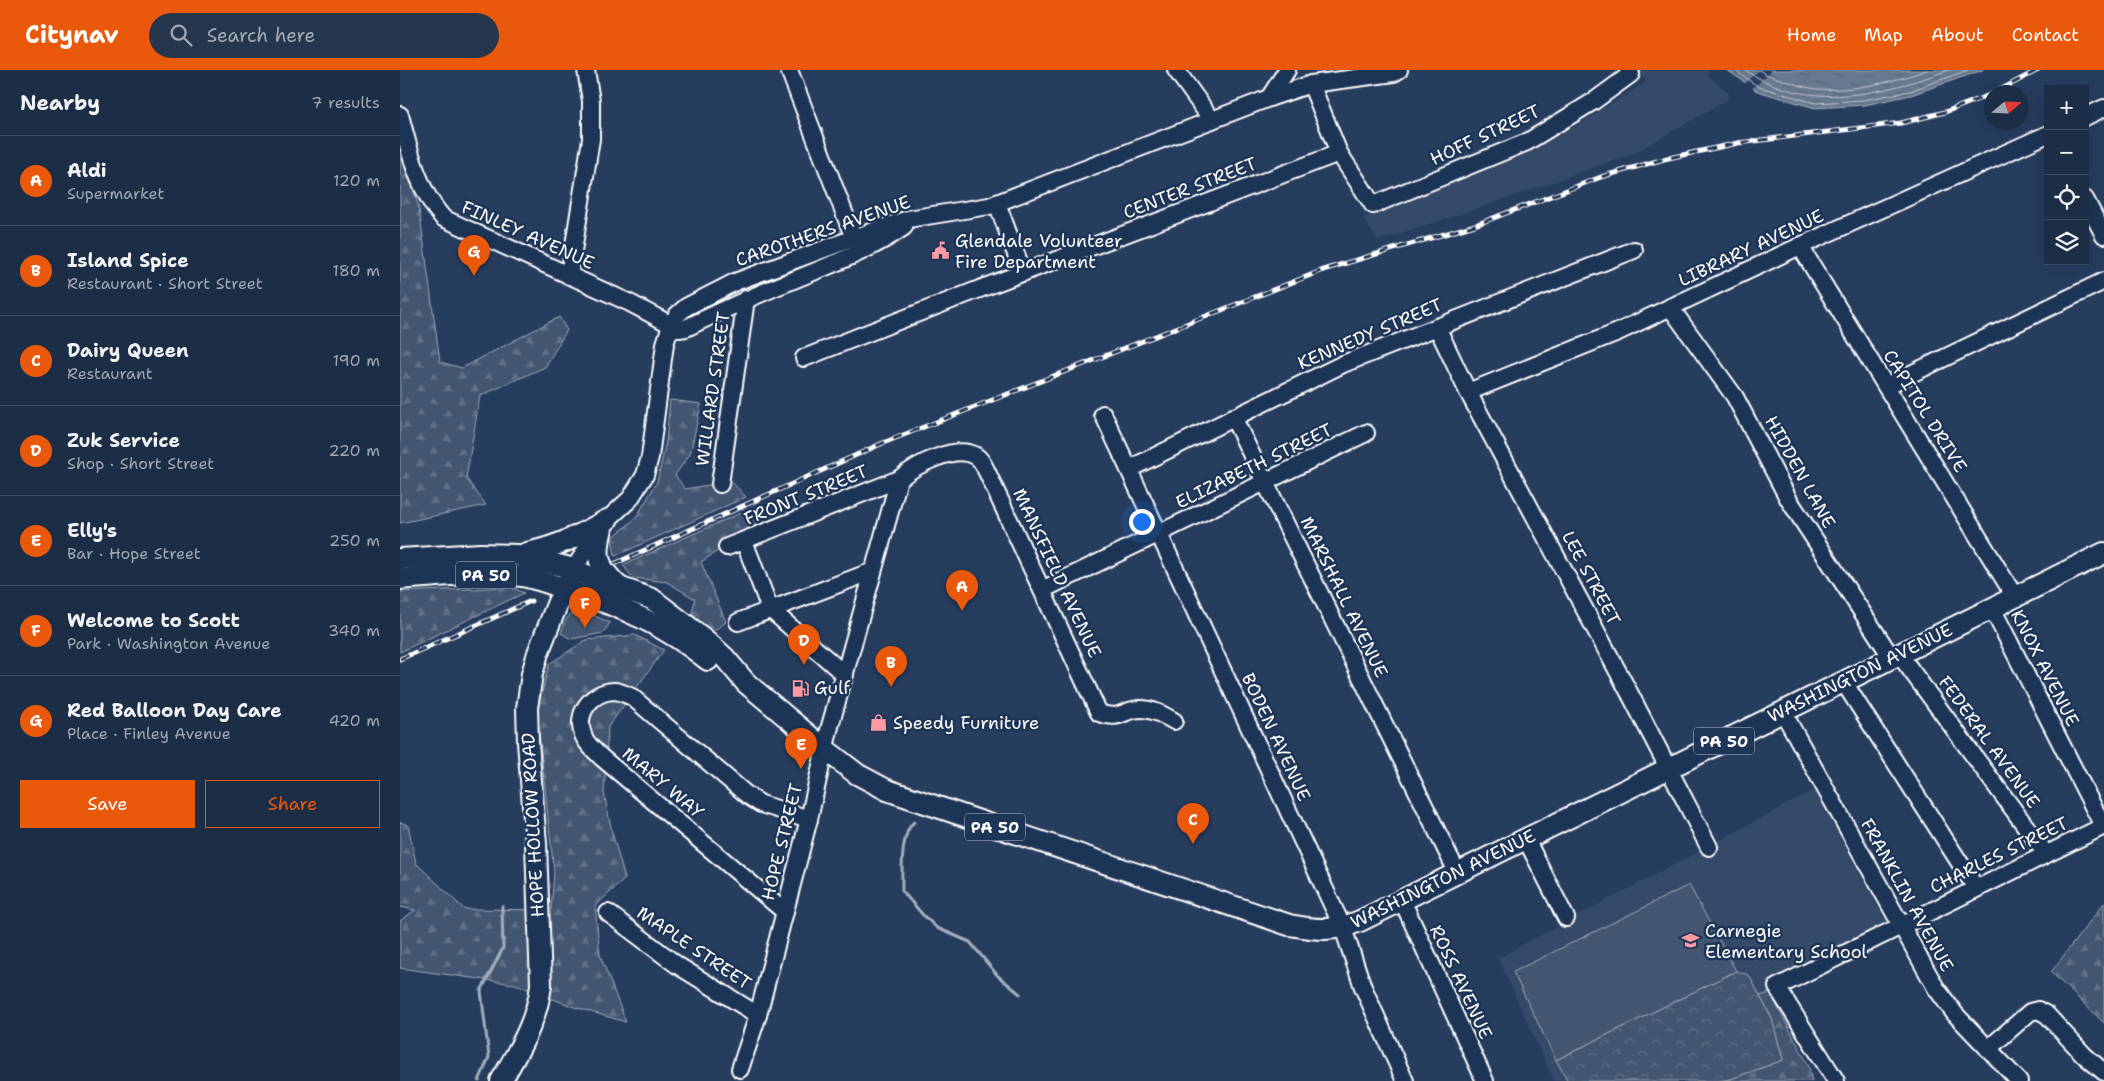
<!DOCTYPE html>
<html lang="en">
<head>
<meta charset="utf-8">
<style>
  :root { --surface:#1c2e46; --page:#25364d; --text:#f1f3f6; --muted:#a0a8b3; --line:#3a4a5f; --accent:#ea580c }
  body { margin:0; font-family:"Shantell Sans",sans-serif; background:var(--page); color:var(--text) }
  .controls { position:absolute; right:15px; top:15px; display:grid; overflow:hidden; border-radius:0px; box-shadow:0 5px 20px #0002 }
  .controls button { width:45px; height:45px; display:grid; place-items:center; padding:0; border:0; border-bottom:1px solid var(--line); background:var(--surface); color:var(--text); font:25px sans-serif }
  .compass { position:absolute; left:1584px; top:15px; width:45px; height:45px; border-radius:50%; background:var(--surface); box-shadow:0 5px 20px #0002; rotate:71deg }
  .you { position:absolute; left:741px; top:451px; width:18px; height:18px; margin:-12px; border:4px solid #fff; border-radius:50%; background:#1a73e8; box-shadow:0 0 0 8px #1a73e833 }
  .badge { display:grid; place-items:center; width:32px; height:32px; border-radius:50%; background:var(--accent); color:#fff; font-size:16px; font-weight:700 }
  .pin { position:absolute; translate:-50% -41px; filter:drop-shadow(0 1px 2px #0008) }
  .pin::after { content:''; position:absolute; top:26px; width:18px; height:15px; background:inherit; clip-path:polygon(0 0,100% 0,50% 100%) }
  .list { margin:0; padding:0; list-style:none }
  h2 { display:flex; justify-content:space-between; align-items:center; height:65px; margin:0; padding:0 20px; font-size:21px }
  h2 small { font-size:16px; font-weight:400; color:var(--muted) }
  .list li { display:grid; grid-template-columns:32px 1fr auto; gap:15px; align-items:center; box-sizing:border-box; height:90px; padding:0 20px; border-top:1px solid var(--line) }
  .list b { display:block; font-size:19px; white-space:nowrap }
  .list p { margin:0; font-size:16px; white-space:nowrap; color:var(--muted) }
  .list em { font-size:16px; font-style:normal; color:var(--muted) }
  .actions { display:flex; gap:10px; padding:15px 20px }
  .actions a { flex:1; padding:11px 0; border:1px solid var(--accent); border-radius:0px; text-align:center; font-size:18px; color:var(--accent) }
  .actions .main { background:var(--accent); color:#fff }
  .icon { flex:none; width:28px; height:28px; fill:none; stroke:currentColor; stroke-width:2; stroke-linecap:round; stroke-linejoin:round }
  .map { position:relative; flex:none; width:1704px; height:1011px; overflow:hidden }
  header { display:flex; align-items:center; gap:30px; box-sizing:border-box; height:70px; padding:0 25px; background:var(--accent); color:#fff }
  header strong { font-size:24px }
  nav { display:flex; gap:28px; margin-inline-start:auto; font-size:18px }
  .search { width:350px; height:45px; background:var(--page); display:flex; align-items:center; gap:12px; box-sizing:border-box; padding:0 18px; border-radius:28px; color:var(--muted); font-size:19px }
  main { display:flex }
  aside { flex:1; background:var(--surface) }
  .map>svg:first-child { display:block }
</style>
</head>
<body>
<header>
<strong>Citynav</strong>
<div class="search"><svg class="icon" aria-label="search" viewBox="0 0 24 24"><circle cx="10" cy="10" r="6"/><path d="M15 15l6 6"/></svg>Search here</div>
<nav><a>Home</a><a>Map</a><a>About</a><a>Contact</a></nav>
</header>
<main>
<aside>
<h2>Nearby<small>7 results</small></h2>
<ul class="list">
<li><span class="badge">A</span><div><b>Aldi</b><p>Supermarket</p></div><em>120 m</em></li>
<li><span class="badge">B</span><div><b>Island Spice</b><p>Restaurant · Short Street</p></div><em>180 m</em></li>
<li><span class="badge">C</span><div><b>Dairy Queen</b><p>Restaurant</p></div><em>190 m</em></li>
<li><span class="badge">D</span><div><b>Zuk Service</b><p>Shop · Short Street</p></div><em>220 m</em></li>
<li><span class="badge">E</span><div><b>Elly's</b><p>Bar · Hope Street</p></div><em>250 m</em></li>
<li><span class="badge">F</span><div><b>Welcome to Scott</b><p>Park · Washington Avenue</p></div><em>340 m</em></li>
<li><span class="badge">G</span><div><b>Red Balloon Day Care</b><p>Place · Finley Avenue</p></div><em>420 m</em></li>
</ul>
<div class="actions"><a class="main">Save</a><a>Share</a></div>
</aside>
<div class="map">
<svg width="1704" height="1011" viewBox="0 0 1704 1011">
  <defs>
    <pattern id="forest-firs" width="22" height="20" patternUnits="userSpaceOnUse" patternTransform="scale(1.25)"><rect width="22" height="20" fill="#425672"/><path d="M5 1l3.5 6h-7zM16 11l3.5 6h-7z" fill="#5e6f87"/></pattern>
    <pattern id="park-crowns" width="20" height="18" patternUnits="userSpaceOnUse" patternTransform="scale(1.25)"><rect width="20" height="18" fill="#425672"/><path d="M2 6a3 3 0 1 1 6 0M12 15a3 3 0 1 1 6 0" fill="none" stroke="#5e6f87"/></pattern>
    <pattern id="water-ripples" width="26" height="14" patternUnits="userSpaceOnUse" patternTransform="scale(1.25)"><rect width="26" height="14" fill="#67788e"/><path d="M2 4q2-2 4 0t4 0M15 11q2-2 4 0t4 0" fill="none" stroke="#5a626d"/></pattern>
  </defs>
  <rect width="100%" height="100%" fill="#263d5e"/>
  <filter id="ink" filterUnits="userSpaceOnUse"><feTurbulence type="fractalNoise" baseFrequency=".02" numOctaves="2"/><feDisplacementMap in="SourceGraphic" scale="10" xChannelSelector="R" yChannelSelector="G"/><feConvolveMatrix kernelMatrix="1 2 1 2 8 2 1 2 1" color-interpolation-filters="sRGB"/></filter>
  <g filter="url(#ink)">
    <g fill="#344a68">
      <path d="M 1238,0 L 1308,0 L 1309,6 L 1329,23 L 1327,30 L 1235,83 L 1097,132 L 978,171 L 963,148 L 1135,78 L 1185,50 L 1246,12 Z"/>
      <path d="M 1414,720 L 1488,855 L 1369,913 L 1395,1000 L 1369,1011 L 1154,1011 L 1098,888 Z"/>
    </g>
    <g fill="url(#forest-firs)" stroke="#a0aab8">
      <path d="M 0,79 L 19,138 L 40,292 L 62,298 L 159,247 L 167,260 L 145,297 L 80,326 L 66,408 L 86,435 L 0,453 Z"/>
      <path d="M 270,330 L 301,334 L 290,384 L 275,405 L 285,419 L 331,411 L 346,427 L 215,486 L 212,468 L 236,448 L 257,412 L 266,372 Z"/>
      <path d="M 361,434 L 359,454 L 301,492 L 326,552 L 312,562 L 292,544 L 295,529 L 267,512 L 233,508 L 223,495 Z"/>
      <path d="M 111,517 L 124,523 L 0,582 L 0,522 Z"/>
      <path d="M 235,565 L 264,580 L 208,657 L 204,723 L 212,762 L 225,809 L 195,836 L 200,885 L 226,952 L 174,937 L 115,914 L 0,898 L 0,851 L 15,840 L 0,837 L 0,752 L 8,755 L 16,793 L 64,839 L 151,840 L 154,803 L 137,643 L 149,594 L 186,570 Z"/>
      <path d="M 1704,833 L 1704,953 L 1651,902 Z"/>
      <path d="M 1370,923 L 1408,994 L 1412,1011 L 1318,1011 L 1331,1009 L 1383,990 L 1372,949 L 1360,926 Z"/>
    </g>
    <path fill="url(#park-crowns)" stroke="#a0aab8" d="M 1336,901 L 1349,905 L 1372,949 L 1383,990 L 1331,1009 L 1318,1011 L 1168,1011 L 1156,990 Z"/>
    <g fill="#425672" stroke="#a0aab8">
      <path d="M 177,542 L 189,543 L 210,553 L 203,563 L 171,569 L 161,563 C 165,552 166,545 177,542 Z"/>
      <path d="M 1289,815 L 1336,901 L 1156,990 L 1113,902 Z"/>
    </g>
    <path fill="url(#water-ripples)" stroke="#a4aebb" d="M 1327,0 L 1583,0 L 1511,25 L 1465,35 L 1415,38 L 1357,21 Z"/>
    <path fill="#263d5e" d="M 1359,0 L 1372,0 L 1351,20 L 1343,15 Z"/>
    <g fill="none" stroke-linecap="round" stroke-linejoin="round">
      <g stroke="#c2c9d2" stroke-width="1">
        <path d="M 1334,0 L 1359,17 L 1415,33 L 1464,30 L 1510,21 L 1568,0"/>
        <path d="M 1345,0 C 1410,43 1482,24 1549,0"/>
        <path d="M 1359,0 L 1365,4 C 1382,9 1400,17 1417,19 C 1451,22 1496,11 1527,0"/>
      </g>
      <g stroke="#a4aebb" stroke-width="3">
        <path d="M 514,752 C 500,763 502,804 502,821 L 523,845 L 537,858 L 570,872 L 598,906 L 620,924"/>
        <path d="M 79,1011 L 89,987 L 81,921 L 103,878 L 102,836"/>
      </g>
      <defs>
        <g id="minor">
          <path d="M 389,0 L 454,168"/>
          <path d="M 776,0 L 812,50"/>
          <path d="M 911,14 L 939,83 L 973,135 L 1127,72 L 1194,31 L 1231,4 L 1228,0"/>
          <path d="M 869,28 L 887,0"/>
          <path d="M 0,45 C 10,82 17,118 43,148 L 230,233 L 279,259 L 286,258 C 321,241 355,225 391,211 C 430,195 470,181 504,157"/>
          <path d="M 1685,47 L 1704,38"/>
          <path d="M 1685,129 L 1704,165"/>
          <path d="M 597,133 L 623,203"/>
          <path d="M 1400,176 L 1615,527"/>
          <path d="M 169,206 L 191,69 L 191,31 L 186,0"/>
          <path d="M 1270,237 L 1335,327 L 1389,430 L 1492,588"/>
          <path d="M 1037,257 L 1068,322 L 1230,624 L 1309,777"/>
          <path d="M 404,288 L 577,220 L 939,83"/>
          <path d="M 1486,316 L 1704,211"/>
          <path d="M 1068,322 L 1218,262 L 1400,176 L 1648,64"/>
          <path d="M 703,344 L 943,858 L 963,917 L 1005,1011"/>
          <path d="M 833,347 L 1057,802"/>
          <path d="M 729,399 L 943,294 L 1234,180"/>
          <path d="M 320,414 L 346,229"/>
          <path d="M 344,471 L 370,539 L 445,605"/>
          <path d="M 327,477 L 499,409 C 516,395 555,374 576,386 C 582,390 584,396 587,402 L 699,643 C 723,651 722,639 741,639 C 753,639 763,645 774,651"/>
          <path d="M 174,499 L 192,470 L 207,450 L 230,429 L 245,405 L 250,387 L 265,274 L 271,255 L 277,245 L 286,237 L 335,212 L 454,168 L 508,149 L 589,136 L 869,28 L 911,14 L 994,3 L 999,0"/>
          <path d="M 642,520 L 966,363"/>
          <path d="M 1592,538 L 1703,756"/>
          <path d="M 338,552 L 473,501"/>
          <path d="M 1499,584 L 1646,784"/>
          <path d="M 1443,611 L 1576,818"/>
          <path d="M 1383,642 L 1536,918 L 1555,944 L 1619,1011"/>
          <path d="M 1126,769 L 1166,848"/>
          <path d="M 1002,830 L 1085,1011"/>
          <path d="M 385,842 L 202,688 C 196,682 187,675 184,667 C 174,645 190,622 214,621 C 220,621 227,625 232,627 L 347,725 L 361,734 L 409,749"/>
          <path d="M 208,843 L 277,895 L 358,945"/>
          <path d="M 1588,979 L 1630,942 L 1638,940 L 1647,945 L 1685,986 L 1704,1002"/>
          <path d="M 340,999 L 358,945 L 409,749 L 429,660 L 499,409"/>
          <path d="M 1436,1011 L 1377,917 L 1704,756"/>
        </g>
        <g id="major">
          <path d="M 202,458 C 195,486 197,496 218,516"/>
          <path d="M 127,483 C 159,476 179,466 207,450"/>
          <path d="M 0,489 L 80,484 L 118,485 L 174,499 L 188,506 L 252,529 L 303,568 L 325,588 L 346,613 L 426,680 L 457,704 L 487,720 L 889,855 C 918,860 933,862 960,851 L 1704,483"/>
          <path d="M 0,509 C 37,506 86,501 122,506 C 138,509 154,515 169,520 C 223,537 264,555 308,590"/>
          <path d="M 101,1011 C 119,980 137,951 141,915 L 136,774 L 128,672 L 127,638 L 132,604 L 138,583 L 158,532 L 174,499"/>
        </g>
      </defs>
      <use href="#minor" stroke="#fff" stroke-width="20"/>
      <use href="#major" stroke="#fff" stroke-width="24"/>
      <use href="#minor" stroke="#1d3557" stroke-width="16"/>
      <use href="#major" stroke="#1d3557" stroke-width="20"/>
      <defs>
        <g id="rail">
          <path d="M 1596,22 L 1638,0"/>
          <path d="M 214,494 L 483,373 L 926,199 L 1075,155 L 1201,107 L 1264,89 L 1338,73 L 1501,53 L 1545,42 L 1592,24"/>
          <path d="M 0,589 L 131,531"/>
        </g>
      </defs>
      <use href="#rail" stroke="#fff" stroke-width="5"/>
      <use href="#rail" stroke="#1d3557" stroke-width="3" stroke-dasharray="9" stroke-linecap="butt"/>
    </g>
  </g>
  <defs>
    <symbol id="civic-bare" viewBox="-9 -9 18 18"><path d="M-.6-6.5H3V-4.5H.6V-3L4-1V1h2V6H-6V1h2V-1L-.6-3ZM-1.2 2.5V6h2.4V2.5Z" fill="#ff9aa2" stroke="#1d3557" stroke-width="2.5" paint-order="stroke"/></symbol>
    <symbol id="fuel-bare" viewBox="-9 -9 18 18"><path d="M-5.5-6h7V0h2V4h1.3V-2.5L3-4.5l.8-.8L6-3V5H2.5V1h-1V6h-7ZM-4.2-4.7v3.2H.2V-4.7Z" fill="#ff9aa2" stroke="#1d3557" stroke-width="2.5" paint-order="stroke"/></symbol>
    <symbol id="shop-bare" viewBox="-9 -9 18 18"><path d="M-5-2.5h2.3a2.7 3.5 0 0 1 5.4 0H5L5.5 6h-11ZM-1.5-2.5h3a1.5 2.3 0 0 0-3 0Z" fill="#ff9aa2" stroke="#1d3557" stroke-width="2.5" paint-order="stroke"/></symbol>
    <symbol id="school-bare" viewBox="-9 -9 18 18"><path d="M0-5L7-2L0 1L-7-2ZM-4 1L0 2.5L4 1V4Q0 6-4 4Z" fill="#ff9aa2" stroke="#1d3557" stroke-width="2.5" paint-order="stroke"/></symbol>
  </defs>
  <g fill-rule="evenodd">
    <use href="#civic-bare" x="528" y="168" width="25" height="25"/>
    <use href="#fuel-bare" x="388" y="606" width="25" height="25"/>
    <use href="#shop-bare" x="466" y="640" width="25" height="25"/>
    <use href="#school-bare" x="1278" y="858" width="25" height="25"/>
  </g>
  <g text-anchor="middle" stroke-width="5" stroke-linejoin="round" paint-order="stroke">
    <g fill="#1d3557" stroke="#bbc2cd" stroke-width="1">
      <rect x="56" y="491.5" width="60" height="27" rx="4"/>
      <rect x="1294" y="657.5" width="60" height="27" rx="4"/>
      <rect x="565" y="743.5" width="60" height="27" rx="4"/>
    </g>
    <g font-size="16" font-weight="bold" fill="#fff">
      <text x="86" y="511">PA 50</text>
      <text x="1324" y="677">PA 50</text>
      <text x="595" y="763">PA 50</text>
    </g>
    <g font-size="18" fill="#fff" stroke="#1d3557">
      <text transform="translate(1085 65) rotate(-25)" y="6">HOFF STREET</text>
      <text transform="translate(790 118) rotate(-21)" y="6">CENTER STREET</text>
      <text transform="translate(423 161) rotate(-19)" y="6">CAROTHERS AVENUE</text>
      <text transform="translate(128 165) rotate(24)" y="6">FINLEY AVENUE</text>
      <text transform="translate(1351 178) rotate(-25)" y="6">LIBRARY AVENUE</text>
      <text transform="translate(970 264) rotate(-23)" y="6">KENNEDY STREET</text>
      <text transform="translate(313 319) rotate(-82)" y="6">WILLARD STREET</text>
      <text transform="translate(1525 341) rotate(58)" y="6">CAPITOL DRIVE</text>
      <text transform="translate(854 396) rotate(-26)" y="6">ELIZABETH STREET</text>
      <text transform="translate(1400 402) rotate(61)" y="6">HIDDEN LANE</text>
      <text transform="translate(406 425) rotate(-22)" y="6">FRONT STREET</text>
      <text transform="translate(657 503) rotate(65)" y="6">MANSFIELD AVENUE</text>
      <text transform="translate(1191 508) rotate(62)" y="6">LEE STREET</text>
      <text transform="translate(944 527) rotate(64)" y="6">MARSHALL AVENUE</text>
      <text transform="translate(1645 598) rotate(63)" y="6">KNOX AVENUE</text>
      <text transform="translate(1460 603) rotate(-26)" y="6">WASHINGTON AVENUE</text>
      <text transform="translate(876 667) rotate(65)" y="6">BODEN AVENUE</text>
      <text transform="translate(1589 672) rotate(54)" y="6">FEDERAL AVENUE</text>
      <text transform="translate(263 713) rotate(40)" y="6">MARY WAY</text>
      <text transform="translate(133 755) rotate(-93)" y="6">HOPE HOLLOW ROAD</text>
      <text transform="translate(382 772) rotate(-76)" y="6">HOPE STREET</text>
      <text transform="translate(1599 785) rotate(-26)" y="6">CHARLES STREET</text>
      <text transform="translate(1043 809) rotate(-26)" y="6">WASHINGTON AVENUE</text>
      <text transform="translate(1507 825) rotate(61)" y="6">FRANKLIN AVENUE</text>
      <text transform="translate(294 878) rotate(34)" y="6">MAPLE STREET</text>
      <text transform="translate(1061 912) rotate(65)" y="6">ROSS AVENUE</text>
    </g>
    <g font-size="18" fill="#fff" stroke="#1d3557" text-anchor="start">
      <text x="555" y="177">Glendale Volunteer<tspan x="555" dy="21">Fire Department</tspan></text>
      <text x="414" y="624">Gulf</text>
      <text x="493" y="659">Speedy Furniture</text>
      <text x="1305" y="867">Carnegie<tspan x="1305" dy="21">Elementary School</tspan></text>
    </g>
  </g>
</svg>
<div class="controls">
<button>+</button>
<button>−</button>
<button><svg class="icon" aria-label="locate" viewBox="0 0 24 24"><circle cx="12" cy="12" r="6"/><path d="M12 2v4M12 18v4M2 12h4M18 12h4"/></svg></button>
<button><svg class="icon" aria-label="layers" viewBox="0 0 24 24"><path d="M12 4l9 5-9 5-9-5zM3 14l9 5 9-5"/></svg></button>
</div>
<svg class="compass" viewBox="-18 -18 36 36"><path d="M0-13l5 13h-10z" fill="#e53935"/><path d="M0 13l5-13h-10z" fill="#a0a8b3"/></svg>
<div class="you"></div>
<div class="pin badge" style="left:562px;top:541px">A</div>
<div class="pin badge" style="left:491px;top:617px">B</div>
<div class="pin badge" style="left:793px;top:774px">C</div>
<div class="pin badge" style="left:404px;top:595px">D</div>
<div class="pin badge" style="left:401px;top:699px">E</div>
<div class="pin badge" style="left:185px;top:558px">F</div>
<div class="pin badge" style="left:74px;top:206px">G</div>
</div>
</main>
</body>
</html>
